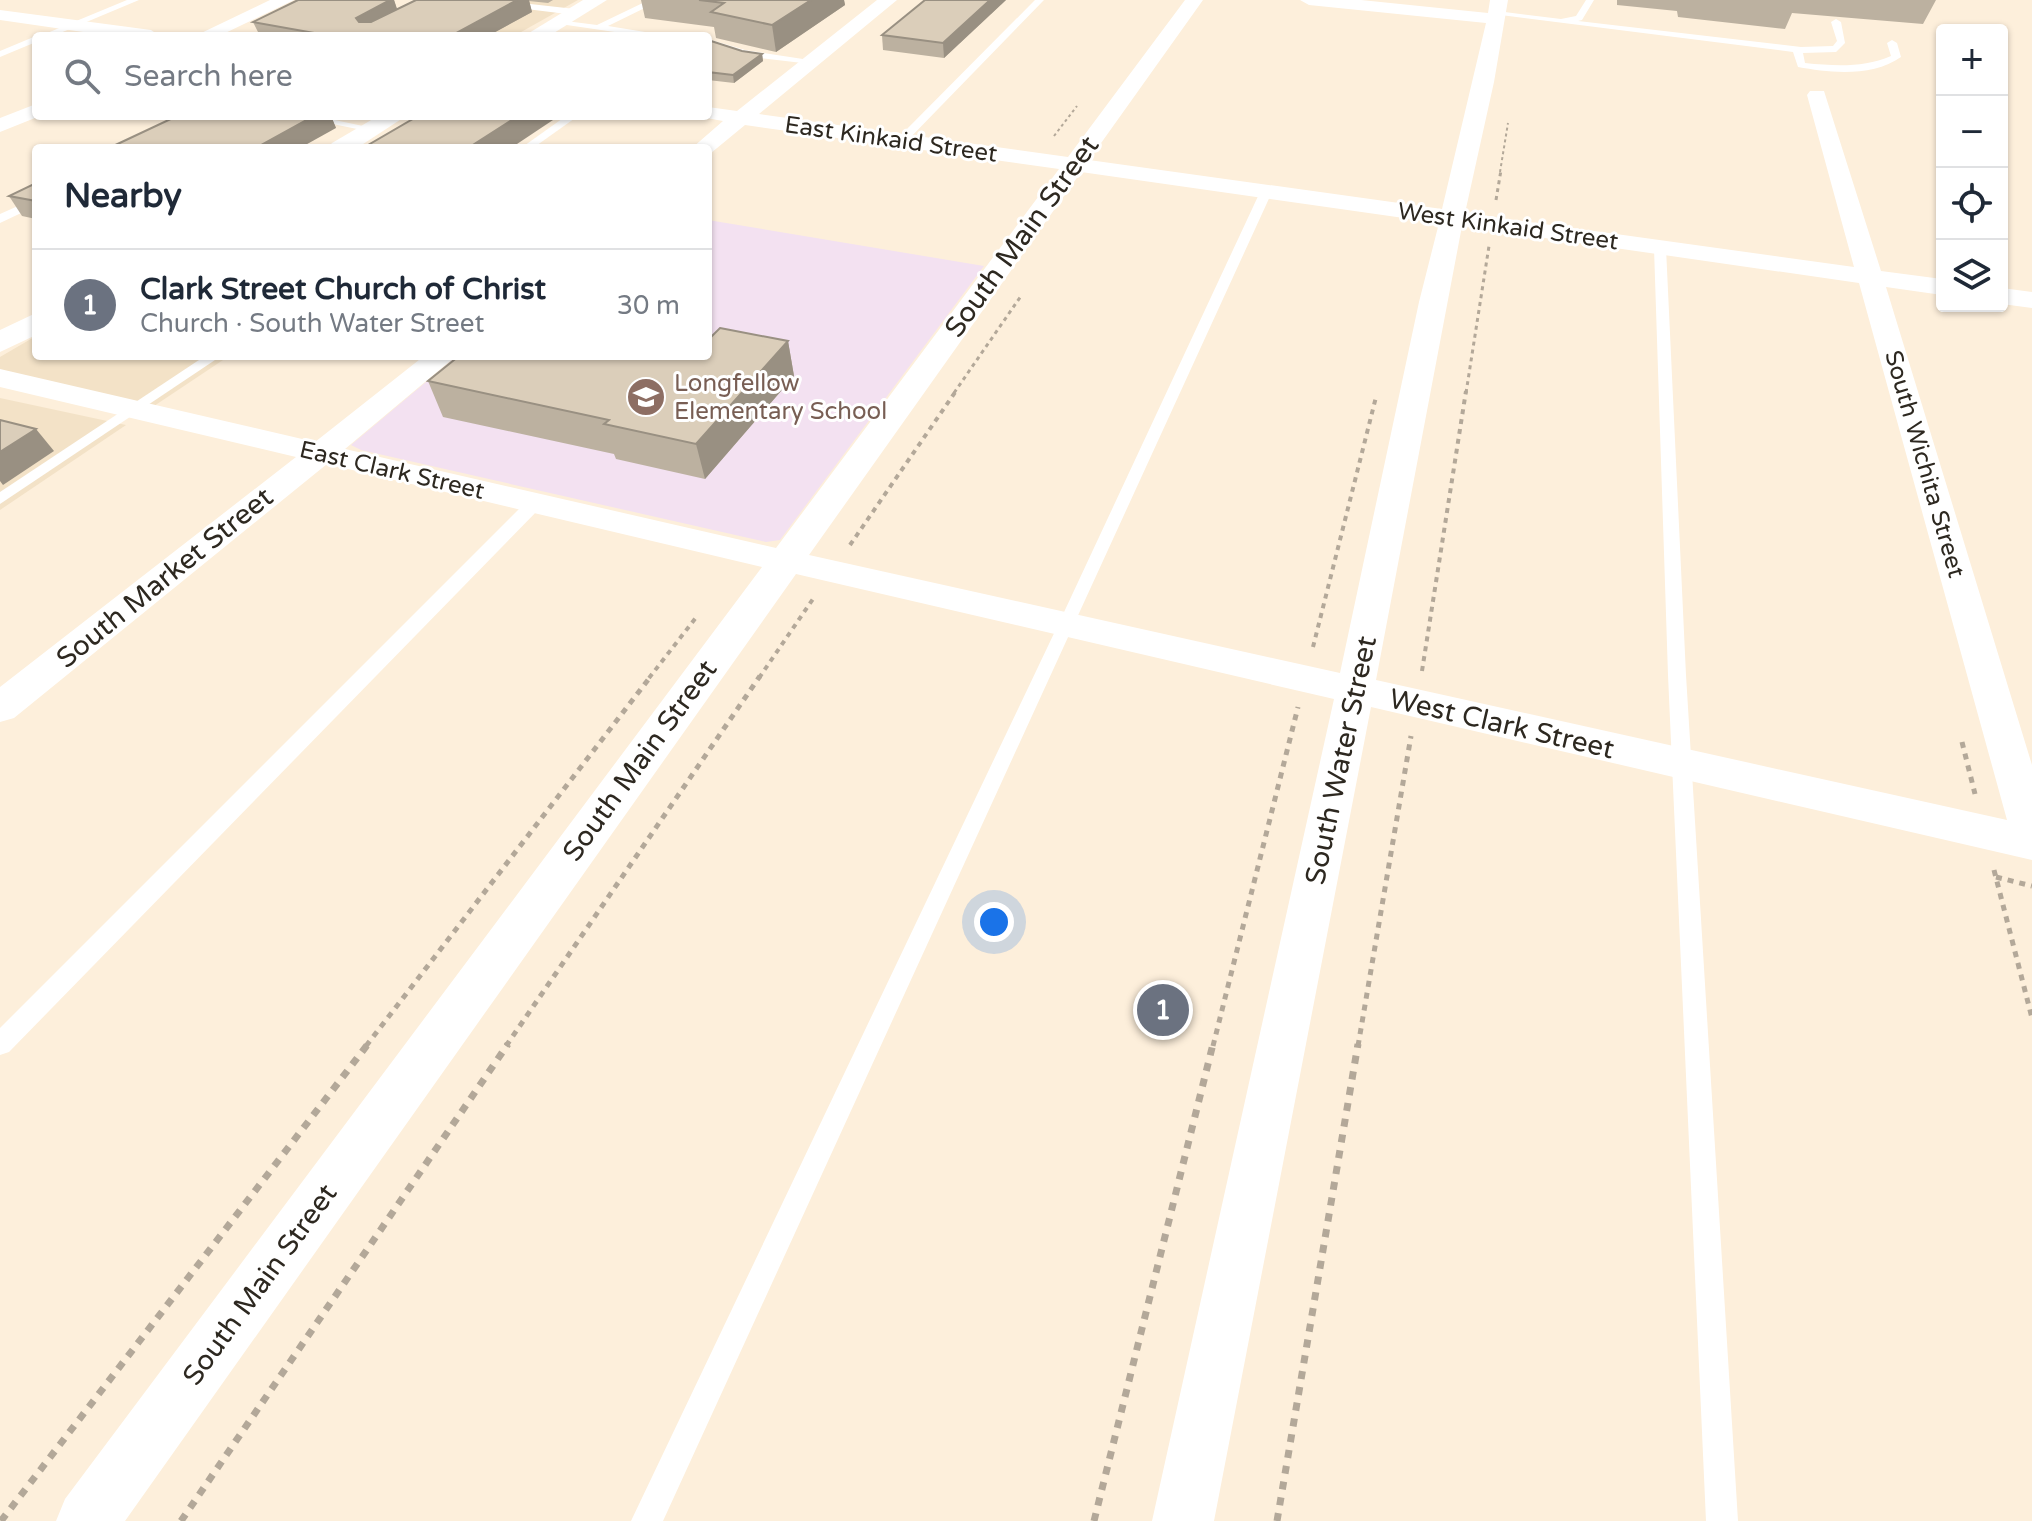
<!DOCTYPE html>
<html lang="en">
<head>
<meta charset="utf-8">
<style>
  :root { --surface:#fff; --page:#f6f6f7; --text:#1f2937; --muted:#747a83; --line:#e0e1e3; --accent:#0f766e }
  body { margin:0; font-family:"Varela Round",sans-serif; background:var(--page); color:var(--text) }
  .controls { position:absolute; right:24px; top:24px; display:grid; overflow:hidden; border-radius:8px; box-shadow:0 2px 6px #0004 }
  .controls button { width:72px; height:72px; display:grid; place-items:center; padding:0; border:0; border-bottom:2px solid var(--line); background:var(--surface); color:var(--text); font:40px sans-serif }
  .you { position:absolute; left:994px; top:922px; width:28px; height:28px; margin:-20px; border:6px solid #fff; border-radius:50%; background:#1a73e8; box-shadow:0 0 0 12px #1a73e833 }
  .badge { display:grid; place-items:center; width:52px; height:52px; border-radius:50%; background:var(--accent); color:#fff; font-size:26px; font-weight:700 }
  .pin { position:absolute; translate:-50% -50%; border:4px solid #fff; box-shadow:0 2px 8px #0006 }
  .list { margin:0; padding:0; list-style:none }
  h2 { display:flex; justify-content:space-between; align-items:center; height:104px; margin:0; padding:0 32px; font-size:34px }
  h2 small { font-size:26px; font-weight:400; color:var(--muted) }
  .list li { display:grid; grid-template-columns:52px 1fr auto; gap:24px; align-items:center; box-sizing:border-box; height:112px; padding:0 32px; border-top:2px solid var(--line) }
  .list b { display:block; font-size:30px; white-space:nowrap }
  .list p { margin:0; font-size:26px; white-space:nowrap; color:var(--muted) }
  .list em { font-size:26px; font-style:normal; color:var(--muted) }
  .icon { flex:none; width:44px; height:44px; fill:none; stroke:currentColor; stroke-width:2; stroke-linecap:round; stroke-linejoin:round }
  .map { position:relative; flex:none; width:2032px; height:1521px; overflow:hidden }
  .search { position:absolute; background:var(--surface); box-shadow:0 2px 6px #0004; left:32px; top:32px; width:680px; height:88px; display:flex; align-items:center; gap:20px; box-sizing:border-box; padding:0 28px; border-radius:8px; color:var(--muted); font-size:30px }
  .panel { position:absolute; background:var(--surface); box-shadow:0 2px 6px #0004; left:32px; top:144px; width:680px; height:216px; border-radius:8px }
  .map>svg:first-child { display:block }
</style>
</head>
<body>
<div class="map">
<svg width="2032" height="1521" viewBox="0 0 2032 1521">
  <rect width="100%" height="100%" fill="#fdefdb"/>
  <g fill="#f3e2c7">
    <path d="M 437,0 L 578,0 L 514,36 L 364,36 Z"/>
    <path d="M 36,336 L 36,356 L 229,356 L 154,406 L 0,372 L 0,357 Z"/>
    <path d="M 0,398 L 126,425 L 0,510 Z"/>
  </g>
  <path fill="#f3e1f1" d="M 708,220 L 984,266 L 780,540 L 766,542 L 361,450 L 351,445 L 457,356 L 708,356 Z"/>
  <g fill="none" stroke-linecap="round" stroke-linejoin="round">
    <g stroke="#b3a899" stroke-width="2" stroke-dasharray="3 3" stroke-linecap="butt">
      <path d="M 1054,136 L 1077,106"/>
      <path d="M 1500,172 L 1508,123"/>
    </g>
    <g stroke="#b3a899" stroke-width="3" stroke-dasharray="4 4" stroke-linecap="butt">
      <path d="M 1496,200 L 1501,170"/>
      <path d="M 954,393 L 1021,296"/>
      <path d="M 1466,393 L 1489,246"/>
    </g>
    <g stroke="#b3a899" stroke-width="4" stroke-dasharray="5 5" stroke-linecap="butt">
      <path d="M 850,545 L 956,391"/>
      <path d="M 1313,647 L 1376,397"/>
      <path d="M 1422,671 L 1466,391"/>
      <path d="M 649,678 L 698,615"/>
      <path d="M 759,678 L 815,596"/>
    </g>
    <g stroke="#b3a899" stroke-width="5" stroke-dasharray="6 6" stroke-linecap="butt">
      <path d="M 1962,742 L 1975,794"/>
      <path d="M 1994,870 L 2032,1018"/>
      <path d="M 1996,877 L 2032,886"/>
      <path d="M 366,1046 L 651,676"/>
      <path d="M 506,1046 L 760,676"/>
      <path d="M 1213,1046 L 1298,707"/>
      <path d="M 1358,1046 L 1411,736"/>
    </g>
    <g stroke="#b3a899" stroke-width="7" stroke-dasharray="8 8" stroke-linecap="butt">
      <path d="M 1,1521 L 368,1044"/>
      <path d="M 181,1521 L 508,1044"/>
      <path d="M 1094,1521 L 1213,1044"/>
      <path d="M 1277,1521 L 1358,1044"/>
    </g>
    <g fill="#fff" fill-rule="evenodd">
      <path d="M 127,0 L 139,0 L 53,36 L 40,36 Z"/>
      <path d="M 649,0 L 661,0 L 608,26 L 670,36 L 642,36 L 553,23 L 558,20 L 597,25 Z"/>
      <path d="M 1035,0 L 1044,0 L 905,143 L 897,143 L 897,139 Z"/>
      <path d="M 1586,0 L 1594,0 L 1582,20 L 1578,21 L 1801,47 L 1833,46 L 1837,41 L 1831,22 L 1836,19 L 1841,22 L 1845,43 L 1836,52 L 1803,53 L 1805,63 C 1835,66 1863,68 1891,56 L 1887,43 L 1892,40 L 1897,43 L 1901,57 C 1873,77 1830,73 1798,67 L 1793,52 L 1493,14 L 1497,11 L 1561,19 L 1576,16 Z"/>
      <path d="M 504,1 L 575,9 L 579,12 L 575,15 L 501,6 Z"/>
      <path d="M 36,36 L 36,42 L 0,57 L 0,51 Z"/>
      <path d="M 708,39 L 745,50 L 816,61 L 811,64 L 744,56 L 708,45 Z"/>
      <path d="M 293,116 L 316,116 L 377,129 L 372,132 Z"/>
      <path d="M 566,116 L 578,116 L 533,148 L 521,148 Z"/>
      <path d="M 1266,189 L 1272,192 L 663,1521 L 631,1521 L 1058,625 L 1260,192 Z"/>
      <path d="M 36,198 L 36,206 L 0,223 L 0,214 Z"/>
      <path d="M 1660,244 L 1666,248 L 1686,675 L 1738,1521 L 1706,1521 L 1668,675 L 1654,248 Z"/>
      <path d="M 205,356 L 221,356 L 0,504 L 0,492 Z"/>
      <path d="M 535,498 L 543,503 L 541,507 L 9,1052 L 0,1055 L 0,1028 L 529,499 Z"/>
    </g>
    <g fill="#fff" fill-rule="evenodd">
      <path d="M 270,0 L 294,0 L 219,36 L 195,36 Z"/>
      <path d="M 877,0 L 897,0 L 759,114 L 1068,157 L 1185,0 L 1203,0 L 1089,160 L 1442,209 L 1486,23 L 1309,5 L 1300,0 L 1361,0 L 1488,13 L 1490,0 L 1508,0 L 1494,82 L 1465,213 L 1854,267 L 1807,95 L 1810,91 L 1824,91 L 1881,271 L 1942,279 L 1942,295 L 1886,287 L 2032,765 L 2032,860 L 1371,707 L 1214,1521 L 1152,1521 L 1334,699 L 796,574 L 125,1521 L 56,1521 L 65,1499 L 762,567 L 327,464 L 14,718 L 0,722 L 0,687 L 296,457 L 0,387 L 0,369 L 315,442 L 424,356 L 456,356 L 345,449 L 776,548 L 1059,169 L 745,125 L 711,153 L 708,153 L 708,148 L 692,148 L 723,121 L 701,117 L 708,116 L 708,107 L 737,111 ZM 1081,172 L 1439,223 L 1419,302 L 1340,673 L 809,555 ZM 1462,226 L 1859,283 L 2007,820 L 1376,680 Z"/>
      <path d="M 0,10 L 151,30 L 160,36 L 111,36 L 0,20 Z"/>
      <path d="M 36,104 L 36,116 L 40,116 L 0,132 L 0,118 Z"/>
      <path d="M 2002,288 L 2032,292 L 2032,308 L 2002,304 Z"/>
    </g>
    <g fill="#fff" fill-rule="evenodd">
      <path d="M 583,0 L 607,0 L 549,36 L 524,36 Z"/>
      <path d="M 378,116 L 406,116 L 357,148 L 328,148 L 332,143 Z"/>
      <path d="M 36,313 L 36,335 L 0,352 L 0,330 Z"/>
    </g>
  </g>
  <g fill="#bcb1a0">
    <path d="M 298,0 L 394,0 L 397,9 L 416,0 L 553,0 L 548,3 L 529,1 L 532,12 L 488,36 L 260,36 L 253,22 Z"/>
    <path d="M 641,0 L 844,0 L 845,5 L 776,52 L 716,38 L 714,27 L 645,18 Z"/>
    <path d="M 925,0 L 1006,0 L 944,58 L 883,50 L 882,35 Z"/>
    <path d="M 1617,0 L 1936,0 L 1923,24 L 1792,13 L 1785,29 L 1678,17 L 1677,11 L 1617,5 Z"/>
    <path d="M 708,40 L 742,51 L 762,54 L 763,61 L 734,83 L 708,80 Z"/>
    <path d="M 177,116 L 356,116 L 349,120 L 331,116 L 336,128 Z"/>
    <path d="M 36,183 L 36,219 L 22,216 L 9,196 Z"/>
    <path d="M 788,341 L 794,376 L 705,479 L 616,459 L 614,454 L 443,417 L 428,381 Z"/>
  </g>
  <g fill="#999082">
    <path d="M 390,0 L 394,0 L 399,15 L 363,35 L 356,18 Z"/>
    <path d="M 517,0 L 529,0 L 532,12 L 488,36 L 451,36 Z"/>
    <path d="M 811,0 L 844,0 L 845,5 L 776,52 L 772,25 Z"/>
    <path d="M 990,0 L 1006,0 L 944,58 L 943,43 Z"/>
    <path d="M 762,54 L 763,61 L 734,83 L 733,75 Z"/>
    <path d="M 314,116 L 331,116 L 336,128 L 300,148 L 256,148 Z"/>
    <path d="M 518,116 L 559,116 L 511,148 L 468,148 Z"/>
    <path d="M 788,341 L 794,376 L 705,479 L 696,444 Z"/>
    <path d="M 36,429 L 54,451 L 3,485 L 0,481 L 0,452 Z"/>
  </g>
  <g fill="#dbceba" stroke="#999082" stroke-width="2">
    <path d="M 298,0 L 390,0 L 356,18 L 359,22 L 371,22 L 416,0 L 517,0 L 451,36 L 331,36 L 253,22 Z"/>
    <path d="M 699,0 L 811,0 L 772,25 L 711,12 L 724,3 Z"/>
    <path d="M 925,0 L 990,0 L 943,43 L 882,35 Z"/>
    <path d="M 708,40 L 742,51 L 762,54 L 733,75 L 708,72 Z"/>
    <path d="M 177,116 L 314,116 L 256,148 L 109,148 Z"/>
    <path d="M 418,116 L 518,116 L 468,148 L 363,148 Z"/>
    <path d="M 36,183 L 36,201 L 9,196 Z"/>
    <path d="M 720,328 L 788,341 L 696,444 L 604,424 L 609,420 L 428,381 L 459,356 L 708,356 L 708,338 L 710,338 Z"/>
    <path d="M 0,420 L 36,429 L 0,452 Z"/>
  </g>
  <defs>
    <symbol id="school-disc" viewBox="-11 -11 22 22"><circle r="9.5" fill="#8d6e63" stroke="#fff"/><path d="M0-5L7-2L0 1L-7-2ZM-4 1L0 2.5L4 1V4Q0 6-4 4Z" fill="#fff"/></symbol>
  </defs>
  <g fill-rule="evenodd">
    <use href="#school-disc" x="624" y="375" width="44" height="44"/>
  </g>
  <g text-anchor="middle" stroke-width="6" stroke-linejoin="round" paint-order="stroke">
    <g font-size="24" fill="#2d2820" stroke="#fff">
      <text transform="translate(891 139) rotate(8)" y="8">East Kinkaid Street</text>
      <text transform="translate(1508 226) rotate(8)" y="8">West Kinkaid Street</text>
      <text transform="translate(1925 464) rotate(74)" y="8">South Wichita Street</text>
      <text transform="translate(392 470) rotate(13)" y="8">East Clark Street</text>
    </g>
    <g font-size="24" fill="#785e54" stroke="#fff" text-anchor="start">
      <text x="674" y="391">Longfellow<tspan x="674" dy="28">Elementary School</tspan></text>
    </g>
    <g font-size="28" fill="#2d2820" stroke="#fff">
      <text transform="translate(1021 236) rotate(-54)" y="10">South Main Street</text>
      <text transform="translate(164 577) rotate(-39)" y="10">South Market Street</text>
      <text transform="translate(1502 723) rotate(13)" y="10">West Clark Street</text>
      <text transform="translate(639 760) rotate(-54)" y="10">South Main Street</text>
      <text transform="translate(1340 760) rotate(-78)" y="10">South Water Street</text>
      <text transform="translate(259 1284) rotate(-54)" y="10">South Main Street</text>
    </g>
  </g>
</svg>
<div class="controls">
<button>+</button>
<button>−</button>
<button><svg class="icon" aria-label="locate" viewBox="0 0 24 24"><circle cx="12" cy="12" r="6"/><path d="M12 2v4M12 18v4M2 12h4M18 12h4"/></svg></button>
<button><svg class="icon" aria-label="layers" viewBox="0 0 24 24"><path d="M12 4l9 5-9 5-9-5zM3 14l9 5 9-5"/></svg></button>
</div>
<div class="you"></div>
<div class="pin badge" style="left:1163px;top:1010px;background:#6b7280">1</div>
<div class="search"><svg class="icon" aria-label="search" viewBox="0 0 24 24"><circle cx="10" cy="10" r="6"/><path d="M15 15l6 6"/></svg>Search here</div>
<section class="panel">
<h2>Nearby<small></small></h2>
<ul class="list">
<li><span class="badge" style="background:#6b7280">1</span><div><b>Clark Street Church of Christ</b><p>Church · South Water Street</p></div><em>30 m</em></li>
</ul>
</section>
</div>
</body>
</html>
